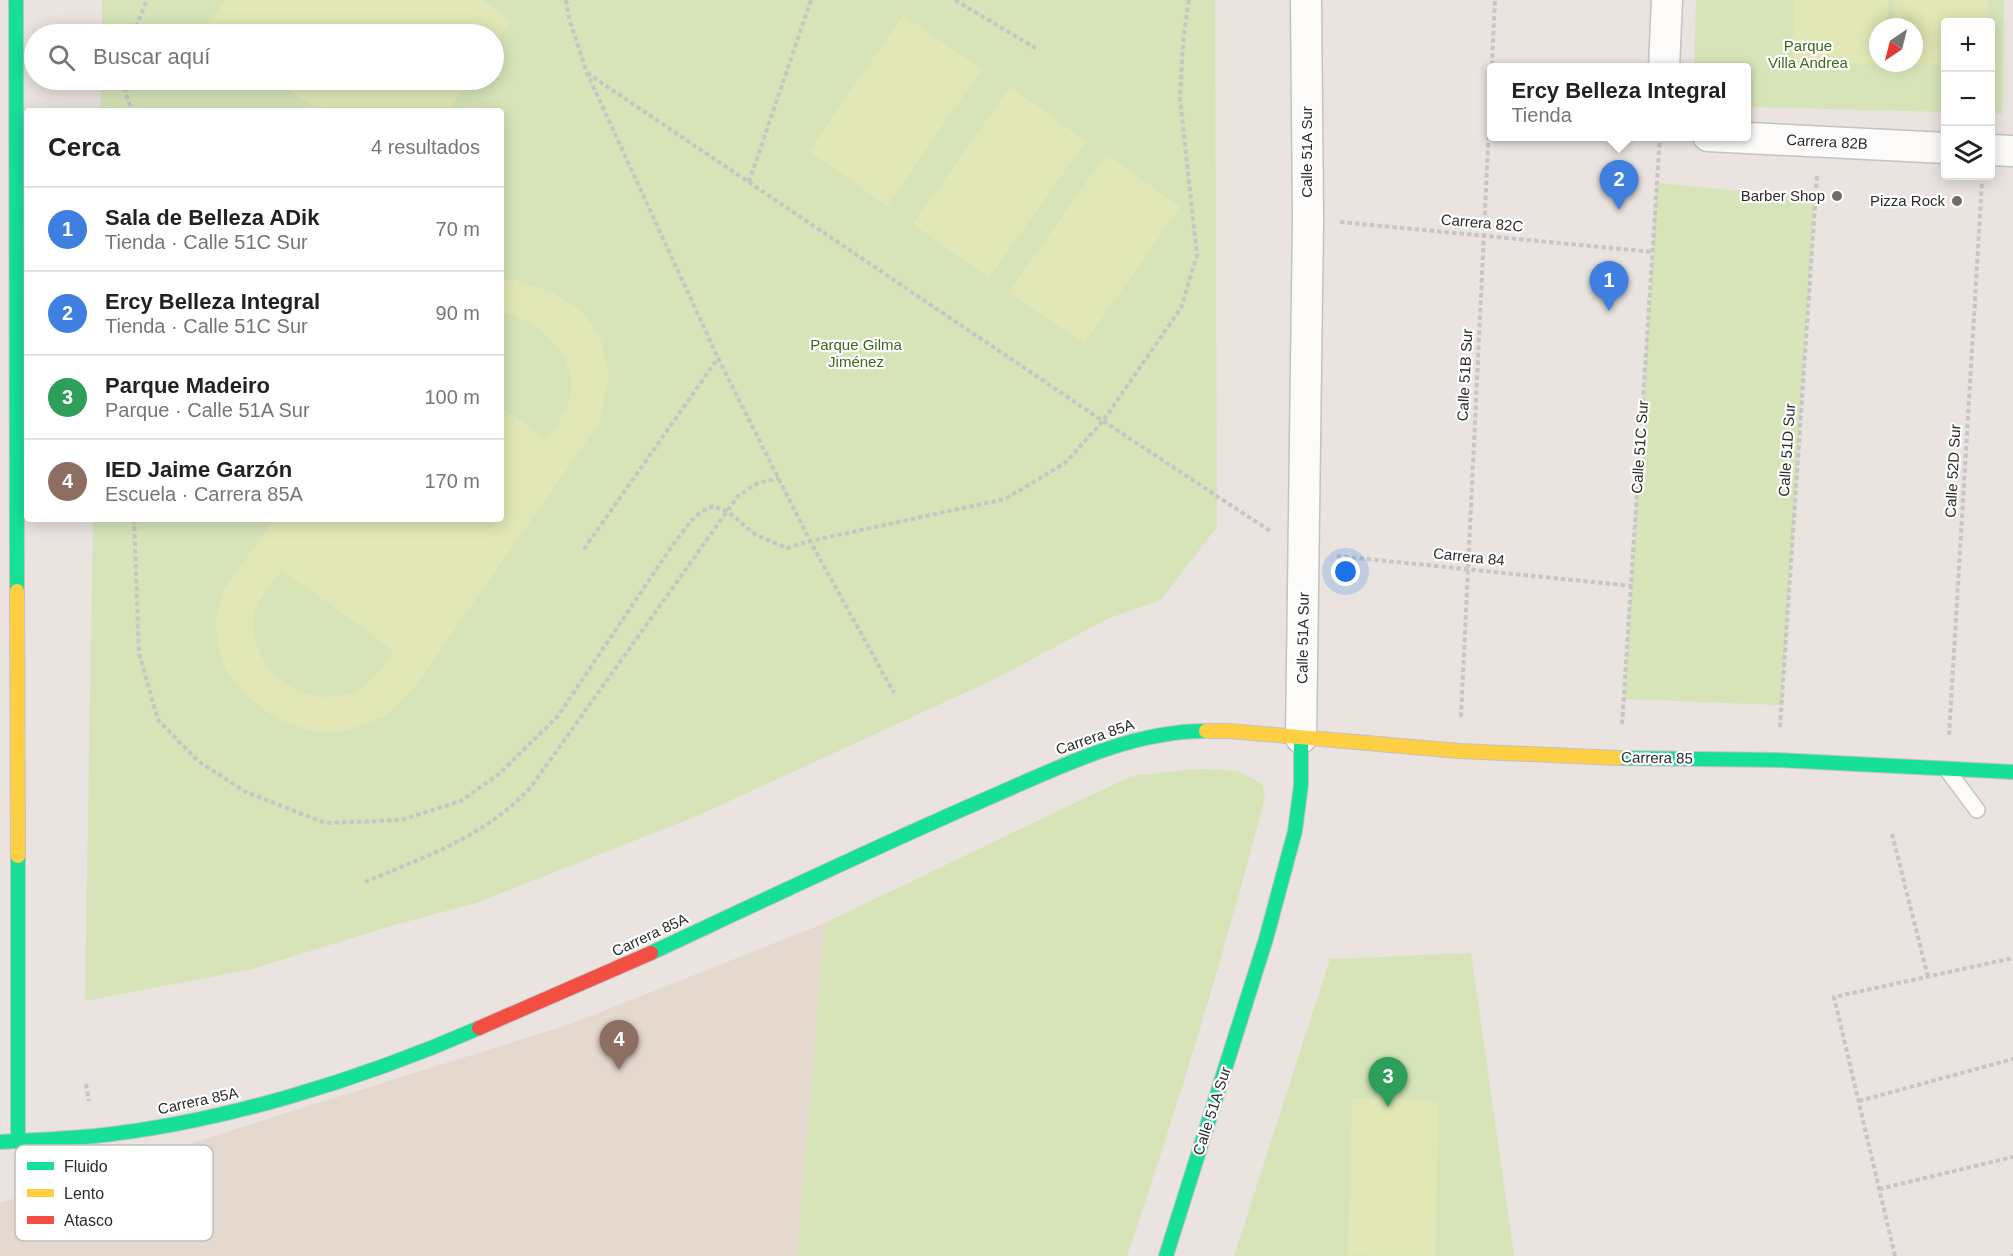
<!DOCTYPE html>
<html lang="es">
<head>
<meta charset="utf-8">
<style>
  :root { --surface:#fff; --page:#f2f2f2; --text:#222; --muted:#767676; --line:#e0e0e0; --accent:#6e6b6a }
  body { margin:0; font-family:Helvetica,sans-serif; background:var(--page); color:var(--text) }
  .controls { position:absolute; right:18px; top:18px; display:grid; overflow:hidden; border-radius:6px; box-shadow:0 3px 15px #0003 }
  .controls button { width:54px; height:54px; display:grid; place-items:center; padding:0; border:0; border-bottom:2px solid var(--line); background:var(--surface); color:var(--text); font:30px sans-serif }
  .compass { position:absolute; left:1869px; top:18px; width:54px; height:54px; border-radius:50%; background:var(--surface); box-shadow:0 3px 15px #0003; rotate:215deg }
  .you { position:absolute; left:1346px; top:572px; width:21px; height:21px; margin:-15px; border:4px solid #fff; border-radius:50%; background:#1a73e8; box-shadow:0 0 0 9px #1a73e833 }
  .badge { display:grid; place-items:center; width:39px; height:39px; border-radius:50%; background:var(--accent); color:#fff; font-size:20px; font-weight:700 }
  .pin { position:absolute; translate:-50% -50px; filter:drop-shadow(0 2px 3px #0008) }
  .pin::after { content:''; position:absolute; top:32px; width:21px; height:18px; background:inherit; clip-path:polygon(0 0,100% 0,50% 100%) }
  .popup { position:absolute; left:1487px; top:63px; width:264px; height:78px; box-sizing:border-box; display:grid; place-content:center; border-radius:6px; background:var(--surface); filter:drop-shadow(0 2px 4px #0005); font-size:20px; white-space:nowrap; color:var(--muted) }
  .popup b { font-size:22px; color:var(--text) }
  .popup::after { content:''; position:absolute; left:50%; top:100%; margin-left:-12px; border:12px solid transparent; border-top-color:var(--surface) }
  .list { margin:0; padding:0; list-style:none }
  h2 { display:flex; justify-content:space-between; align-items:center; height:78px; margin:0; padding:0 24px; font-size:26px }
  h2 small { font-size:20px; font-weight:400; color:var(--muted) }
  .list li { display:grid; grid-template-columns:39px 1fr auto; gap:18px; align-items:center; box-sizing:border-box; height:84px; padding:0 24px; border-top:2px solid var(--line) }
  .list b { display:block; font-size:22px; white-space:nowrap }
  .list p { margin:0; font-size:20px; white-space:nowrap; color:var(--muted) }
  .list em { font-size:20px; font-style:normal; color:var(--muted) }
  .icon { flex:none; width:33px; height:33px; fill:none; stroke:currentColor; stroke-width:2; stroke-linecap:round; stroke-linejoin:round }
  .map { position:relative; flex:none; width:2013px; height:1256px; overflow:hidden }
  .search { position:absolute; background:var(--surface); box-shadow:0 3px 15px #0003; left:24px; top:24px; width:480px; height:66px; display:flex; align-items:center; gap:15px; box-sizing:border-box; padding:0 21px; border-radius:33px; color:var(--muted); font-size:22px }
  .panel { position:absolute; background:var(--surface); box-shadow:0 3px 15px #0003; left:24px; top:108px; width:480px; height:414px; border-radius:6px }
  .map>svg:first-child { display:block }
</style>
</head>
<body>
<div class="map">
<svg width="2013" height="1256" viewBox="0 0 2013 1256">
  <rect width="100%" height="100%" fill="#eae3e0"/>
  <path fill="#e5d8ce" d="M 825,923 L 797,1256 L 0,1256 L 0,1203 L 571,1024 Z"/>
  <g fill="#d6e4b8" fill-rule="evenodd">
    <path d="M 102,0 L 1215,0 L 1217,527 L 1161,600 L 1107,619 L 999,677 L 697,816 L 476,903 L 387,927 L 252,969 L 85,1001 L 93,519 L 501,519 L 501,111 L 100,111 L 101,80 L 494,80 L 494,34 L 102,34 Z"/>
    <path d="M 1696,0 L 2004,0 L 2002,114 L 1991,113 L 1990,22 L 1946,22 L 1945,112 L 1747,107 L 1746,68 L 1694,68 ZM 1878,27 L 1914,27 L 1914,63 L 1878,63 Z"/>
    <path d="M 1657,183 L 1815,198 L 1782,705 L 1624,699 Z"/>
    <path d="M 1204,769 L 1238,771 L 1262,784 L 1265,797 C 1225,952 1178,1105 1127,1256 L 797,1256 L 825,923 L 1129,777 L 1164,772 Z"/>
    <path d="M 1471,953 L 1514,1256 L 1234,1256 L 1330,959 Z"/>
  </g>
  <g fill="#e2e7b6" fill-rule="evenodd">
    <path d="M 225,0 L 482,0 L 511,21 L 494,46 L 494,34 L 211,34 L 204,30 Z"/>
    <path d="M 1794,0 L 1888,0 L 1887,27 L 1878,27 L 1878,63 L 1886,64 L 1793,61 Z"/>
    <path d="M 1894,0 L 1988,0 L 1987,22 L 1946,22 L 1945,65 L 1893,64 L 1914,63 L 1914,27 L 1894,27 Z"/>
    <path d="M 903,15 L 982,69 L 887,206 L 809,151 Z"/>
    <path d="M 275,80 L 470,80 L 448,111 L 320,111 Z"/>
    <path d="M 1010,87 L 1086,141 L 989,278 L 913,224 Z"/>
    <path d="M 1106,154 L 1180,207 L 1084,344 L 1009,292 Z"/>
    <path d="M 501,280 L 516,280 L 553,293 L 581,310 L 601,340 L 609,376 L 599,423 L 411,692 L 385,716 L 343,732 L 314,732 L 276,718 L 247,697 L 226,669 L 218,645 L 215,624 L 222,593 L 274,519 L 501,519 L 501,407 L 546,439 C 553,430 562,419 567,408 C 580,376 561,343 534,326 C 522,318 515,312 501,314 ZM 282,570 L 393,650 C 385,665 372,683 356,691 C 307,713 248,671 254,617 C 256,600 272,582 282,570 Z"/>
    <path d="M 1352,1098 L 1439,1101 L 1435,1256 L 1348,1255 Z"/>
  </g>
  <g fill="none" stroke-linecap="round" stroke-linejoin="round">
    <defs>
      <path id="lane" d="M 1948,771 L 1977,810"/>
      <g id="street">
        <path d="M 1664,68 L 1667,0"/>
        <path d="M 1708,136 L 1946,148"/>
        <path d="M 1990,150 L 2013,151"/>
        <path d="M 1301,738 L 1308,219 L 1306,0"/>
      </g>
      <g id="fast">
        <path d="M 16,0 L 17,591"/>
        <path d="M 1619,758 L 1777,760 L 2013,772"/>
        <path d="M 18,856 L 18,1141"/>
        <path d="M 651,953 C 762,901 873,848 986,799 C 1056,769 1128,731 1206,731"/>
        <path d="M 0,1142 C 32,1140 64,1139 95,1136 C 222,1123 362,1079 479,1028"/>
        <path d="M 1166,1256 L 1266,939 L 1295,831 L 1301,785 L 1301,738"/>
      </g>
      <g id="slow">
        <path d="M 17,591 L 18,856"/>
        <path d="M 1206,731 L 1230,731 L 1459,751 L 1619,758"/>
      </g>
      <path id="jam" d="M 479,1028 L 651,953"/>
    </defs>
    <use href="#lane" stroke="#c3c2c2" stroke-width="18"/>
    <use href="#street" stroke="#c3c2c2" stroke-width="33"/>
    <use href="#fast" stroke="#c3c2c2" stroke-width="16"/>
    <use href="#slow" stroke="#c3c2c2" stroke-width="16"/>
    <use href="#jam" stroke="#c3c2c2" stroke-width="16"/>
    <g stroke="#c6c6c6" stroke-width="4" stroke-dasharray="4.5 3" stroke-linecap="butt">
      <path d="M 566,0 L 569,18 L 587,73 L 718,358 L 810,541 L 894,693"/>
      <path d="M 955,0 L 1037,49"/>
      <path d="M 133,34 L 147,0"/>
      <path d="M 587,73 L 1103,421 L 1270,531"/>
      <path d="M 124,80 L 126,94 L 132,111"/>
      <path d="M 749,182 L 811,0"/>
      <path d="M 1340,222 L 1653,252"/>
      <path d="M 134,519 L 139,653 L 158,720 L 198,761 L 246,792 L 325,823 L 401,820 L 461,801 L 499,774 L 558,716 L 670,549 L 690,522 L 701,512 L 713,506 L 727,511 L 756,535 L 787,548 L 810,541 L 1005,499 L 1065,463 L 1103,421 L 1181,308 L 1197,255 L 1180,98 L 1183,42 L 1189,0"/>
      <path d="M 584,549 L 718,358"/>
      <path d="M 1337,556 L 1632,586"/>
      <path d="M 1461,717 L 1495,0"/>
      <path d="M 1622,724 L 1660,136"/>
      <path d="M 1780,727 L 1817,175"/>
      <path d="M 1949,735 L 1982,182"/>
      <path d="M 1892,834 L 1928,977"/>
      <path d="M 365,882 C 419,859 479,839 522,796 C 534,785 543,769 553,756 L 738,496 L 758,483 L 779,478"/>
      <path d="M 86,1084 L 89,1101"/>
      <path d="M 1859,1101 L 2013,1059"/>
      <path d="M 1879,1189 L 2013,1157"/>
      <path d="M 1895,1256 L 1834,997 L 2013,958"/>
      <path d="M 2011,1256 L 2013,1256"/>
    </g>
    <use href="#lane" stroke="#fcfbfa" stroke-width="15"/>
    <use href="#street" stroke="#fcfbfa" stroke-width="30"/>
    <use href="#fast" stroke="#16e098" stroke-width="14"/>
    <use href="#slow" stroke="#ffcf43" stroke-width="14"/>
    <use href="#jam" stroke="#f24e42" stroke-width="14"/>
  </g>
  <g fill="#6e6b6a" stroke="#fff" stroke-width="2">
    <circle cx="1837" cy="196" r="6"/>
    <circle cx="1957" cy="201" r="6"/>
  </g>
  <g text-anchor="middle" stroke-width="4.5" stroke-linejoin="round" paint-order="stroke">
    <g font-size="15" fill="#3d6919" stroke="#fff">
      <text x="1808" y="51">Parque<tspan x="1808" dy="17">Villa Andrea</tspan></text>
      <text x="856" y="350">Parque Gilma<tspan x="856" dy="17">Jiménez</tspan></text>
    </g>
    <g font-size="15" fill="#2b2b2b" stroke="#fff">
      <text transform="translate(1827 142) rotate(3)" y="5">Carrera 82B</text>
      <text transform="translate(1307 152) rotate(-90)" y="5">Calle 51A Sur</text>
      <text transform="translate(1482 223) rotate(5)" y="5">Carrera 82C</text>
      <text transform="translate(1465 375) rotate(-87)" y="5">Calle 51B Sur</text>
      <text transform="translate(1640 447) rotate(-86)" y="5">Calle 51C Sur</text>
      <text transform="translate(1787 450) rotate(-86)" y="5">Calle 51D Sur</text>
      <text transform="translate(1953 471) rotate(-87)" y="5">Calle 52D Sur</text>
      <text transform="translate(1469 557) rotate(6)" y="5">Carrera 84</text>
      <text transform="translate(1303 638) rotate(-89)" y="5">Calle 51A Sur</text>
      <text transform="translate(1095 737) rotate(-19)" y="5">Carrera 85A</text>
      <text transform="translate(1657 758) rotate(1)" y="5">Carrera 85</text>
      <text transform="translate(650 935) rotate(-25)" y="5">Carrera 85A</text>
      <text transform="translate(198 1101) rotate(-12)" y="5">Carrera 85A</text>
      <text transform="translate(1212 1111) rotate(-72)" y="5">Calle 51A Sur</text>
    </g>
    <g font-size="15" fill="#2b2b2b" stroke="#fff" text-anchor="end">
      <text x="1825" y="201">Barber Shop</text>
      <text x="1945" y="206">Pizza Rock</text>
    </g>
  </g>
  <rect x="15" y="1145" width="198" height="96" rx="9" fill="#fff" stroke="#bfbfbf" stroke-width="1.5"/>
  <rect x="27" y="1162" width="27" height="8" fill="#16e098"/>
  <rect x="27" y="1189" width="27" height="8" fill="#ffcf43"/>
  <rect x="27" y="1216" width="27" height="8" fill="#f24e42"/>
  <g font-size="16" fill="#2b2b2b">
    <text x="64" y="1172">Fluido</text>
    <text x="64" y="1199">Lento</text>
    <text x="64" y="1226">Atasco</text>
  </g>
</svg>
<div class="controls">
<button>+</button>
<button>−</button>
<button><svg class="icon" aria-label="layers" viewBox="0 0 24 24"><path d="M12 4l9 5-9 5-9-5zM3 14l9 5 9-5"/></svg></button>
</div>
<svg class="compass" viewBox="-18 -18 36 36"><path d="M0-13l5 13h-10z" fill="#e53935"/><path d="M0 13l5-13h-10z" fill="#767676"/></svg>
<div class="you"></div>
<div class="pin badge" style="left:1609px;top:311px;background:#3f7fe0">1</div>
<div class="pin badge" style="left:1619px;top:210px;background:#3f7fe0">2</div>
<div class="popup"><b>Ercy Belleza Integral</b>Tienda</div>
<div class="pin badge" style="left:1388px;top:1107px;background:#2e9e5b">3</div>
<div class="pin badge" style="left:619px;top:1070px;background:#8d6e63">4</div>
<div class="search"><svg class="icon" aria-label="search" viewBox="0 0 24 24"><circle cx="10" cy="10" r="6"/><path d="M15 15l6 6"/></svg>Buscar aquí</div>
<section class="panel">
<h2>Cerca<small>4 resultados</small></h2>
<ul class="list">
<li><span class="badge" style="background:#3f7fe0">1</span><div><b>Sala de Belleza ADik</b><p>Tienda · Calle 51C Sur</p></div><em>70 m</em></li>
<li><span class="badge" style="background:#3f7fe0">2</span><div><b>Ercy Belleza Integral</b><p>Tienda · Calle 51C Sur</p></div><em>90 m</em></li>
<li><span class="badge" style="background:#2e9e5b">3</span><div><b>Parque Madeiro</b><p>Parque · Calle 51A Sur</p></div><em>100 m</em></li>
<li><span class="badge" style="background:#8d6e63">4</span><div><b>IED Jaime Garzón</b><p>Escuela · Carrera 85A</p></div><em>170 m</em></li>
</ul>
</section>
</div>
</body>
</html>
